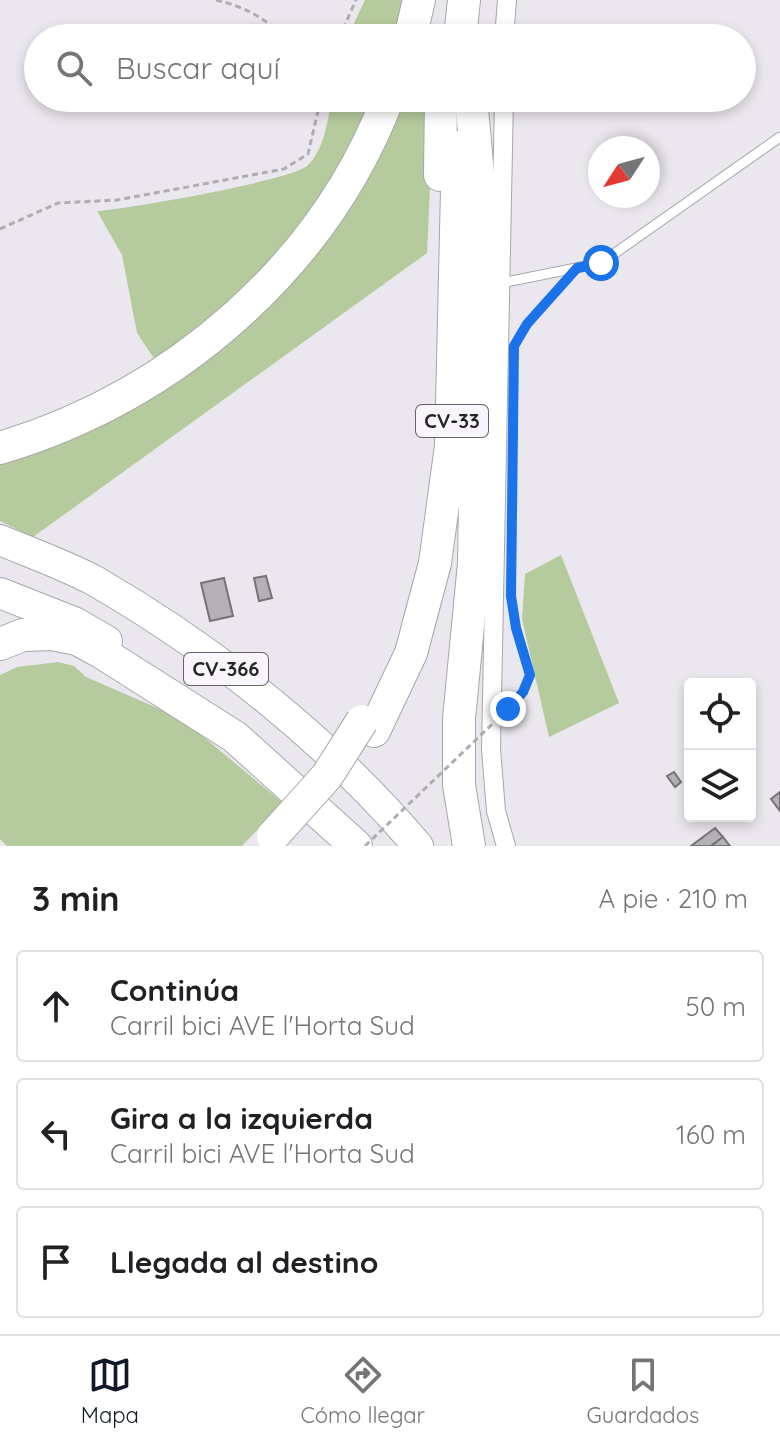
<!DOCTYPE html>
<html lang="es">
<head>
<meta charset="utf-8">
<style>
  :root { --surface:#fff; --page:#f2f2f2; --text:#202124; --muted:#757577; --line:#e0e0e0; --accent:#111827 }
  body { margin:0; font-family:Quicksand,sans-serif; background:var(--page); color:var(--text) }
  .controls { position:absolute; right:24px; bottom:24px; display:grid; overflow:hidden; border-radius:8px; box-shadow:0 4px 12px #0003 }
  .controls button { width:72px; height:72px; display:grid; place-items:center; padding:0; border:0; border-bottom:2px solid var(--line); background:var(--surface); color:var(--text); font:40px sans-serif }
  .compass { position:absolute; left:588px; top:136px; width:72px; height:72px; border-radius:50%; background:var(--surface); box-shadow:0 4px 12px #0003; rotate:234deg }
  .stop { position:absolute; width:24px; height:24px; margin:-18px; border:6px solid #1a73e8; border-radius:50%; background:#fff }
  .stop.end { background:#1a73e8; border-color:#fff; box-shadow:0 2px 8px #0008 }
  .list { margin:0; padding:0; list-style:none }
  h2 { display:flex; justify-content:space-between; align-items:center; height:104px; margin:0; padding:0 32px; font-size:34px }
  h2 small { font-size:26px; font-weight:400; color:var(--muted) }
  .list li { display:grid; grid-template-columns:52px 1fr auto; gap:24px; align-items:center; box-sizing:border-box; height:112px; margin:0 16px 16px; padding:0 16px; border:2px solid var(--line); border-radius:8px }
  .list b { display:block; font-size:30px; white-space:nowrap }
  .list p { margin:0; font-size:26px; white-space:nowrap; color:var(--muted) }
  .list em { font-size:26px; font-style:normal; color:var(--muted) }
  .icon { flex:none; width:44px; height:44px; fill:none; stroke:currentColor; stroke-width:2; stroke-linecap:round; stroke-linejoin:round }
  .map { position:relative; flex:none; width:780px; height:846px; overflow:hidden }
  .search { position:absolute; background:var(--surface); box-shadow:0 4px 12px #0003; left:24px; right:24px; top:24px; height:88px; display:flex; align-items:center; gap:20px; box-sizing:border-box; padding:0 28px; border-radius:44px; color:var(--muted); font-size:30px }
  .sheet { height:488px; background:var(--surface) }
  nav { display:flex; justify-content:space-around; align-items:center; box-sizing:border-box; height:112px; border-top:2px solid var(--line); background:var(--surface); font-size:22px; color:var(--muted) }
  nav a { display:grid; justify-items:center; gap:4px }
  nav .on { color:var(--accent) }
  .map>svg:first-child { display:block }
</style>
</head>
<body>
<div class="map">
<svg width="780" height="846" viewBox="0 0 780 846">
  <rect width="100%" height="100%" fill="#ebe7ee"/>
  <g fill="#b6cb9d">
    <path d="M 365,0 L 411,0 L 401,38 L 347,38 Z"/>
    <path d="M 332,98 L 380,98 L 363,135 L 276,262 L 157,363 L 137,333 L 122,255 L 97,211 C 128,209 288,181 307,166 C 324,151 328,119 332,98 Z"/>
    <path d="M 402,98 L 434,98 L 427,253 L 33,537 L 0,521 L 0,458 L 200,359 Z"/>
    <path d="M 561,555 L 619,703 L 549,737 L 522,619 L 525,574 Z"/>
    <path d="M 58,662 L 74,666 L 86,677 L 169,713 L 194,729 L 283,803 L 242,846 L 7,846 L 0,839 L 0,675 L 17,667 Z"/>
  </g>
  <g fill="#b3b0b6" stroke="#757278" stroke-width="2">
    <path d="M 266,576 L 272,598 L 259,601 L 254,578 Z"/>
    <path d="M 224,578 L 233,616 L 210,621 L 201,583 Z"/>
    <path d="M 674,772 L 681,782 L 675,787 L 667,776 Z"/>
    <path d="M 780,792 L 780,811 L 771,799 Z"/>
    <path d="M 715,828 L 723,837 L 711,846 L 691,846 Z"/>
    <path d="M 723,837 L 730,846 L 711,846 Z"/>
  </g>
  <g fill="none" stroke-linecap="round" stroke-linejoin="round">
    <defs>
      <path id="service" d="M 501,283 L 601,263 L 780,137"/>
      <g id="minor">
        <path d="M 504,38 L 507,0"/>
        <path d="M 504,98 L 491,749 L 496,811 L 506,846"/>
      </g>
      <g id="primary">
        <path d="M 0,540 C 31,553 65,565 95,581 C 214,650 328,740 418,846"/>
        <path d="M 0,593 L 76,623 L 107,641"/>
      </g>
      <g id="trunk">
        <path d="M 410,38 L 419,0"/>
        <path d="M 460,38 L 464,0"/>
        <path d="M 440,175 L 441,98"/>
        <path d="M 0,448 C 173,396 323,268 388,98"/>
        <path d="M 0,644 L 23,635 L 52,634 L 77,639 L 101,652 L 235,737 L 356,846"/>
        <path d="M 374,731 L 411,653 L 435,563 L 451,446 L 458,147"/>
        <path d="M 469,846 L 459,785 L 459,719 L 474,563 L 480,197 L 471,98"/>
      </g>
    </defs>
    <use href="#service" stroke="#a8a5ab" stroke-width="11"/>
    <use href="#minor" stroke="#a8a5ab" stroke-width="20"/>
    <use href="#primary" stroke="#a8a5ab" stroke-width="32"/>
    <use href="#trunk" stroke="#a8a5ab" stroke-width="34"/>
    <g stroke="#afacb2" stroke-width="3" stroke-dasharray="6 4" stroke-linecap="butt">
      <path d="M 216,0 C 245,7 264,17 285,38"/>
      <path d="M 339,38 L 356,0"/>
      <path d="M 0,229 L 58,203 L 117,200 L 284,169 L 308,154 L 321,98"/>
      <path d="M 517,340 L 527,324 L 567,282"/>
      <path d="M 508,709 C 546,665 520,653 512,603"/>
    </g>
    <use href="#service" stroke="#fff" stroke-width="9"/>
    <use href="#minor" stroke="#fff" stroke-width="18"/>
    <use href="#primary" stroke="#fff" stroke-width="30"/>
    <use href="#trunk" stroke="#fff" stroke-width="32"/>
    <defs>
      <path id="trunk-bridge" d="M 273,836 L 327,776 L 362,721"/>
    </defs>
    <use href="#trunk-bridge" stroke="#a8a5ab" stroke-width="34" stroke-linecap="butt"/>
    <path stroke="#afacb2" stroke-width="3" stroke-dasharray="6 4" stroke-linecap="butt" d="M 365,846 L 508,709"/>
    <use href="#trunk-bridge" stroke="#fff" stroke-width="32"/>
  </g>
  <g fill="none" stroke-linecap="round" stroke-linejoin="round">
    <path stroke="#1a73e8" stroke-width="10" d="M 508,709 L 523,692 L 530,675 L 516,628 L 511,596 L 514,346 L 527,324 L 577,268 L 601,263"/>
  </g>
  <g text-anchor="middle" stroke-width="6" stroke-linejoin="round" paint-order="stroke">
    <g fill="#f8f5fc" stroke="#666368" stroke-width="2">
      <rect x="416" y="405" width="72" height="32" rx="6"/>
      <rect x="184" y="653" width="84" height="32" rx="6"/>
    </g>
    <g font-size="20" font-weight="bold" fill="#272528">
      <text x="452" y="428">CV-33</text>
      <text x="226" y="676">CV-366</text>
    </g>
  </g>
</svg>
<div class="controls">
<button><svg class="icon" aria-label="locate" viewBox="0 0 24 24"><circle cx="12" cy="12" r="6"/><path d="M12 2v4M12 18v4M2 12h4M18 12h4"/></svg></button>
<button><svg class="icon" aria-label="layers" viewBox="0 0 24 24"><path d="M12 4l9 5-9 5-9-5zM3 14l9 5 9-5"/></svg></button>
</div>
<svg class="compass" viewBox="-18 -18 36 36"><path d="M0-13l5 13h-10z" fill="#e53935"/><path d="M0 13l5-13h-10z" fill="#757577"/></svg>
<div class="stop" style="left:601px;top:263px"></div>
<div class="stop end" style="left:508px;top:709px"></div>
<div class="search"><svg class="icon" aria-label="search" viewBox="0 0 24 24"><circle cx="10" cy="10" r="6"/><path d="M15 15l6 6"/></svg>Buscar aquí</div>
</div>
<section class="sheet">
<h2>3 min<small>A pie · 210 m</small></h2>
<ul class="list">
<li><svg class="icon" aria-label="ahead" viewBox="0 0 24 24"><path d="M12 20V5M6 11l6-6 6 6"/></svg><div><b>Continúa</b><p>Carril bici AVE l'Horta Sud</p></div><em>50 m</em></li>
<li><svg class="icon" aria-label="left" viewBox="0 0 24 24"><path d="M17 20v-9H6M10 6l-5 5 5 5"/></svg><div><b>Gira a la izquierda</b><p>Carril bici AVE l'Horta Sud</p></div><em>160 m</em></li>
<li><svg class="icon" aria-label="arrive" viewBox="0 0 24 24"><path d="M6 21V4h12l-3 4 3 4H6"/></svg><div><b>Llegada al destino</b></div></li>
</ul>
</section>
<nav>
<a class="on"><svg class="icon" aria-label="map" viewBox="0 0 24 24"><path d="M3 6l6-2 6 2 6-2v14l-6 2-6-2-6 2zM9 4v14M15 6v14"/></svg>Mapa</a>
<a><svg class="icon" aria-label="directions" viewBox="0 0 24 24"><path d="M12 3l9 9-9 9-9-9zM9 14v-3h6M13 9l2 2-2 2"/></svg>Cómo llegar</a>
<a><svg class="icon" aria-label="saved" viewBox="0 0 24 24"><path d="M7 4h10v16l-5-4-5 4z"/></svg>Guardados</a>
</nav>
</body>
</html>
